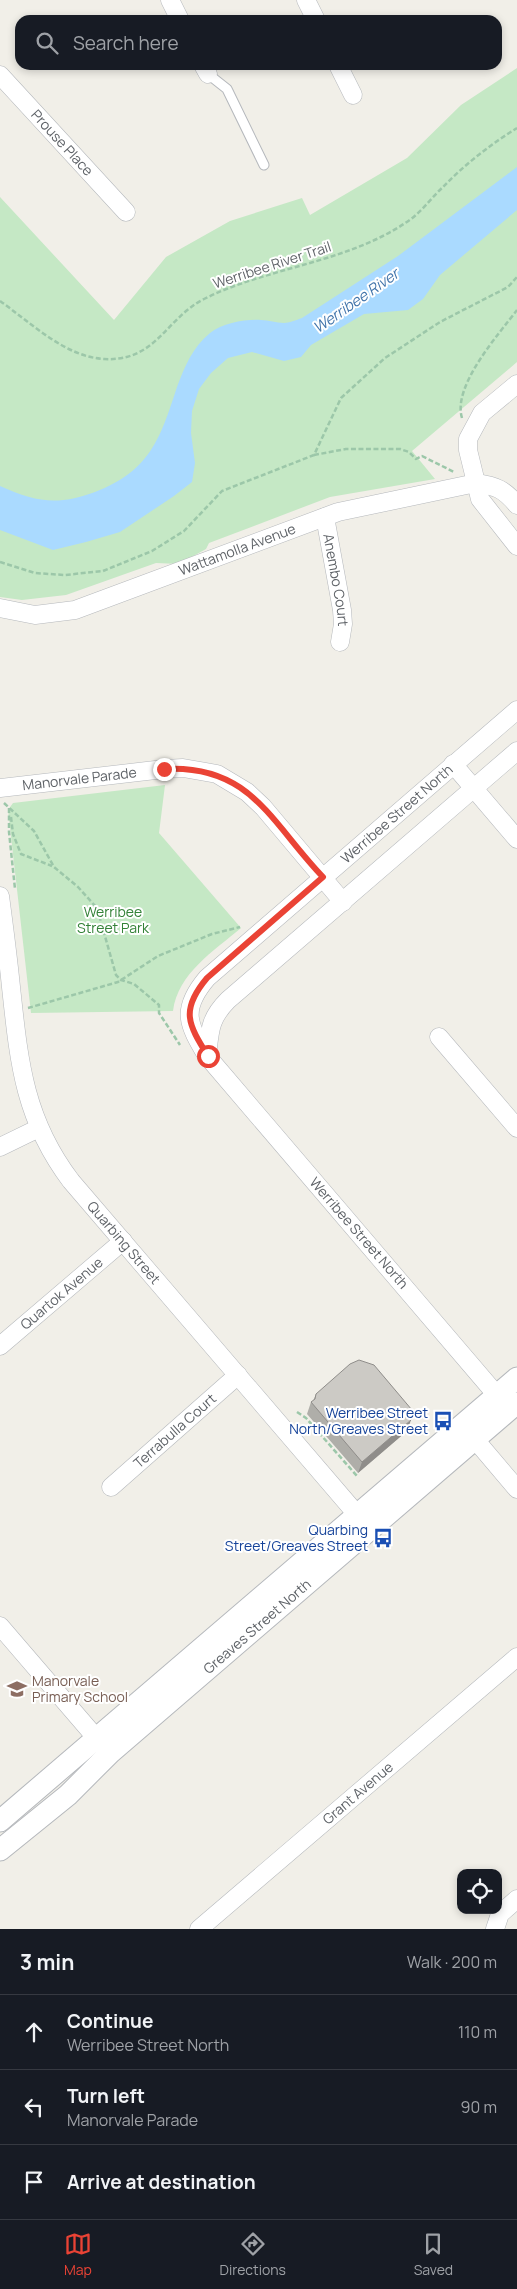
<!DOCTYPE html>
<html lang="en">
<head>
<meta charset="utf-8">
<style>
  :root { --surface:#171b24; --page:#242831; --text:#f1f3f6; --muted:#9ea1a6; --line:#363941; --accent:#ea4335 }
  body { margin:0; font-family:Manrope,sans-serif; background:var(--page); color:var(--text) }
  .controls { position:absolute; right:15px; bottom:15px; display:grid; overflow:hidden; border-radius:10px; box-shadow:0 2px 8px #0003 }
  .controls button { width:45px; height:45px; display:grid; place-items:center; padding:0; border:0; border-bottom:1px solid var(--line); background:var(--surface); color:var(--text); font:25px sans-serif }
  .stop { position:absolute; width:15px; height:15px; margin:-11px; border:4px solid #ea4335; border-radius:50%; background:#fff }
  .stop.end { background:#ea4335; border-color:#fff; box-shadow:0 1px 5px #0008 }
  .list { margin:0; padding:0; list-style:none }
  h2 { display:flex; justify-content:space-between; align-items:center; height:65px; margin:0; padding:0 20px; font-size:21px }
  h2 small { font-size:16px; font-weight:400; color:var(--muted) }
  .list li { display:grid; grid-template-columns:32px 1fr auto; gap:15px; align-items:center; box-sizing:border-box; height:75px; padding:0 20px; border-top:1px solid var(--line) }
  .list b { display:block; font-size:19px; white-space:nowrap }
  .list p { margin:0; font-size:16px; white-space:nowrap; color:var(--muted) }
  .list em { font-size:16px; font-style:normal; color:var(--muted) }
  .icon { flex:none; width:28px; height:28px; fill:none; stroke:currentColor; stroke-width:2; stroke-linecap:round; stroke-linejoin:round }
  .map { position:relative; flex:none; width:517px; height:1929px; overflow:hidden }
  .search { position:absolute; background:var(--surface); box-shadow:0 2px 8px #0003; left:15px; right:15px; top:15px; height:55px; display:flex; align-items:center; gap:12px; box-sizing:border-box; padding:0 18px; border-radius:15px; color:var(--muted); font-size:19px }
  .sheet { height:290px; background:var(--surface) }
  nav { display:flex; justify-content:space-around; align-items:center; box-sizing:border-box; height:70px; border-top:1px solid var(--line); background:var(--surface); font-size:14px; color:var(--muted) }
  nav a { display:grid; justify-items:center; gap:2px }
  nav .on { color:var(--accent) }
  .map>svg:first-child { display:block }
</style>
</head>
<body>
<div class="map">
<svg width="517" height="1929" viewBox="0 0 517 1929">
  <rect width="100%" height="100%" fill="#f1efe8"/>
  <g fill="#c5e8c5">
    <path d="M 517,68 L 517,362 L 412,451 L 435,479 L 330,497 L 209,543 L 206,549 L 179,564 L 156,563 L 66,595 L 22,600 L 0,597 L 0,197 L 114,320 L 166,257 L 230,221 L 302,198 L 310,215 L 407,158 L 461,105 Z"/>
    <path d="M 165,785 L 159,833 L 241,928 C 214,951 178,973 173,1011 L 31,1013 L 8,810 L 13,803 Z"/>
  </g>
  <path fill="#aadaff" d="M 517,167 L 517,210 L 440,275 L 423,299 L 408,310 L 364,314 L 311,345 L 301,357 L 284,361 L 252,352 L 228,358 L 211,373 L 199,389 L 192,411 L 191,433 L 195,463 L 192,482 L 174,496 L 120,532 L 86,542 L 53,550 L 0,530 L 0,486 C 36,502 57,506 95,492 C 150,471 160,439 177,387 C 185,366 192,348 210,333 C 223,323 246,319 261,320 C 269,320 276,323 284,323 C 289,323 296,320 302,318 L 398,256 Z"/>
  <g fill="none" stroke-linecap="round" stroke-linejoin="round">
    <defs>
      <path id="service" d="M 208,74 L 227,89 L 264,165"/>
      <g id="minor">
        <path d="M 170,0 L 180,20"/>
        <path d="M 306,0 L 316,20"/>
        <path d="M 203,65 L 208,74"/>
        <path d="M 338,65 L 353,95"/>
        <path id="s1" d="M 0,75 L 126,212"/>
        <path d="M 517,384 L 482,413 L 468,439 L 468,450 L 480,499 L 517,546"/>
        <path id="s2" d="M 325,517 L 342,610 L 343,624 L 340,642"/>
        <path id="s3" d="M 0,608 L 35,615 L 75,610 L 338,512 L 476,483 C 496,486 504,489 517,505"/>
        <path d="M 453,764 L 517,839"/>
        <path id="s4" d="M 0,788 L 164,769 L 183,768 L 217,774 L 247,792 L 263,807 L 343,902"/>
        <path id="s5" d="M 0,896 C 4,926 8,957 11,987 C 19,1062 24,1119 71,1181 L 366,1525"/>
        <path d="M 439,1037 L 517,1128"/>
        <path d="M 207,1056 C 210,1031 209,1019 228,1000 L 517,751"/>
        <path d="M 0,1147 L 39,1128"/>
        <path id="s6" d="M 0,1346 L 123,1241"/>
        <path id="s7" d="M 506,1406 L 207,1056 C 188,1024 180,1010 207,978 L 517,710"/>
        <path d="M 467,1430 L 517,1489"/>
        <path id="s8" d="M 111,1487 L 238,1375"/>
        <path d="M 0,1626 L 104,1747"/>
        <path id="s9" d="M 199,1929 L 517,1657"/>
        <path d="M 495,1929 L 500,1914 L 517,1899"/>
      </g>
      <g id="tertiary">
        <path d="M 0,1821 L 517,1378"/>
        <path id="s10" d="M 0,1850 L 68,1795 L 110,1753 L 517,1403"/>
      </g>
    </defs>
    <use href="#service" stroke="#b5b8bc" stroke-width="11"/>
    <use href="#minor" stroke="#b5b8bc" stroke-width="19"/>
    <use href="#tertiary" stroke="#b5b8bc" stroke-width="23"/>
    <g stroke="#9cc7a9" stroke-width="2.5" stroke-dasharray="5 2.5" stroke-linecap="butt">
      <path d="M 0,301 C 30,322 65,357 104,359 C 156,362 165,319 204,299 C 270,266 350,263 411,219 C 423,210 432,197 443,187 C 464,165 491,144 517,128"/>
      <path d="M 462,418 C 452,386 499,334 517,310"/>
      <path d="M 314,455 L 346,449 L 400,449 L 409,452 L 416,459 L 422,456 L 454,472"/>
      <path d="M 0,562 L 35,573 L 65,575 L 103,571 L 152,551 L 184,531 L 222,491 L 314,455 L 341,398 L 385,358 L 440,322 L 508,287 L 517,277"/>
      <path d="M 4,803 L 34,831 L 54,867 L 78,887 L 97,908 L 116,975 L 121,980 L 134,984 L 159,1005 L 159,1013 L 180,1045"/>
      <path d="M 9,808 L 9,832 L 15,889"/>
      <path d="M 11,817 L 13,834 L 21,854 L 52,866"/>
      <path d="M 28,1008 L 118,982 L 158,956 L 212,934 L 240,927"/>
      <path d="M 297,1412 L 306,1418 L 357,1476"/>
    </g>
    <use href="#service" stroke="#fff" stroke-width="9"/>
    <use href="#minor" stroke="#fff" stroke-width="18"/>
    <use href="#tertiary" stroke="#fff" stroke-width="21"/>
  </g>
  <path fill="#afaea9" d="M 316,1394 L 407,1431 L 358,1473 L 307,1414 L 311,1402 L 313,1401 Z"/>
  <path fill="#8f8d8a" d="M 411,1420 L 407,1431 L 358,1473 L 362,1462 Z"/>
  <path fill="#cccac5" stroke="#8f8d8a" d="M 359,1360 L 374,1365 L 412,1410 L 411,1420 L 362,1462 L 311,1402 L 315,1399 L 316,1394 L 350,1364 Z"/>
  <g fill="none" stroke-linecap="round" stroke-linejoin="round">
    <path stroke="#ea4335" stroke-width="6" d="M 164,769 C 251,764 271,823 323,877 L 207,978 C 180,1010 188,1024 208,1056"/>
  </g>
  <defs>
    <symbol id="bus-bare" viewBox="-9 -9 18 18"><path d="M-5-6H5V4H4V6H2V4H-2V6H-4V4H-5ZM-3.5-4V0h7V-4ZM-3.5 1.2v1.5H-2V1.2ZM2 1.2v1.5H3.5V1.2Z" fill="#1a4fb4" stroke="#fff" stroke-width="2.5" paint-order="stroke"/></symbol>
    <symbol id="school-bare" viewBox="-9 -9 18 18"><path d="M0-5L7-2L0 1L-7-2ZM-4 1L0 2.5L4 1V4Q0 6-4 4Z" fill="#8d6e63" stroke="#fff" stroke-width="2.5" paint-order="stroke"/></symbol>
  </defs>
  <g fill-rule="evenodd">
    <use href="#bus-bare" x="429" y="1407" width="28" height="28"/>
    <use href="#bus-bare" x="369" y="1524" width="28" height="28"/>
    <use href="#school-bare" x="3" y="1675" width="28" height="28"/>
  </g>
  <g text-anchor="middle" stroke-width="4" stroke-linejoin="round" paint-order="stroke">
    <g font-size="14" fill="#5f6368" stroke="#fff">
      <text dy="5" stroke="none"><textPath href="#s1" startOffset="92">Prouse Place</textPath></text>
      <text transform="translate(272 265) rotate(-18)" y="5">Werribee River Trail</text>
      <text dy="5" stroke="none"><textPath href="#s3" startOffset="249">Wattamolla Avenue</textPath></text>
      <text dy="5" stroke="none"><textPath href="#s2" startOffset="64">Anembo Court</textPath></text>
      <text dy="5" stroke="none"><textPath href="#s4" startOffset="80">Manorvale Parade</textPath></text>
      <text dy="5" stroke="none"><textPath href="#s7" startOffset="798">Werribee Street North</textPath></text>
      <text transform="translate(359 1233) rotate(49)" y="5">Werribee Street North</text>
      <text dy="5" stroke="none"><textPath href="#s5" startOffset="379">Quarbing Street</textPath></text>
      <text dy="5" stroke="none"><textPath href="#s6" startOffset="81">Quartok Avenue</textPath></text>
      <text dy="5" stroke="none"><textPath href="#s8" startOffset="85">Terrabulla Court</textPath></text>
      <text dy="5" stroke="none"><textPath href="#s10" startOffset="341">Greaves Street North</textPath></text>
      <text dy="5" stroke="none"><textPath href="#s9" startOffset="209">Grant Avenue</textPath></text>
    </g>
    <g font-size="14" fill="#348238" stroke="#fff">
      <text x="113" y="917">Werribee<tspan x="113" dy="16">Street Park</tspan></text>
    </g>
    <g font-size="14" fill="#164399" stroke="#fff" text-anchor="end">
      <text x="428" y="1418">Werribee Street<tspan x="428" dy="16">North/Greaves Street</tspan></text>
      <text x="368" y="1535">Quarbing<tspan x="368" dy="16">Street/Greaves Street</tspan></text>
    </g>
    <g font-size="14" fill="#785e54" stroke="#fff" text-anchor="start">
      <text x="32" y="1686">Manorvale<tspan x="32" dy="16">Primary School</tspan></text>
    </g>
    <g font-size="15" font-style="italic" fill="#4174aa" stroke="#fff">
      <text transform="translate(356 301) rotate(-35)" y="5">Werribee River</text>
    </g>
  </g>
</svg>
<div class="controls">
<button><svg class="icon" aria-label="locate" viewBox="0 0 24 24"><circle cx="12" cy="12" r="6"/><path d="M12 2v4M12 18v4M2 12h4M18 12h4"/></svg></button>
</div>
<div class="stop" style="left:208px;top:1056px"></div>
<div class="stop end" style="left:164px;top:769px"></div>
<div class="search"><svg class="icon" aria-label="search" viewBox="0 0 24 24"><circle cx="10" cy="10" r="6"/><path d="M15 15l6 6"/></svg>Search here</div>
</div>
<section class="sheet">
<h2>3 min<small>Walk · 200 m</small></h2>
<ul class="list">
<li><svg class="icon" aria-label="ahead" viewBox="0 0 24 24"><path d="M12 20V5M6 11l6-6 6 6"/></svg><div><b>Continue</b><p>Werribee Street North</p></div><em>110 m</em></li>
<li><svg class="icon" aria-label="left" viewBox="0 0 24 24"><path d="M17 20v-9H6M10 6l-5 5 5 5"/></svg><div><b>Turn left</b><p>Manorvale Parade</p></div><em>90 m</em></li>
<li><svg class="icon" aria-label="arrive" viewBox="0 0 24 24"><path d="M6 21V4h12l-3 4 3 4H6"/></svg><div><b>Arrive at destination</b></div></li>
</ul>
</section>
<nav>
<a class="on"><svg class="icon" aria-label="map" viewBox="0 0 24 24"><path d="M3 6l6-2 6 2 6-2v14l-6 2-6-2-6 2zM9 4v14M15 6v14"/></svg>Map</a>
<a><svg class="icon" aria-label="directions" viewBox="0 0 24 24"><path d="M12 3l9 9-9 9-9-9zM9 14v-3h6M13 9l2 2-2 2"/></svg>Directions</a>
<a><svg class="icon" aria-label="saved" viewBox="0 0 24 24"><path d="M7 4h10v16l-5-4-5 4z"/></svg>Saved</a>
</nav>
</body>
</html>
